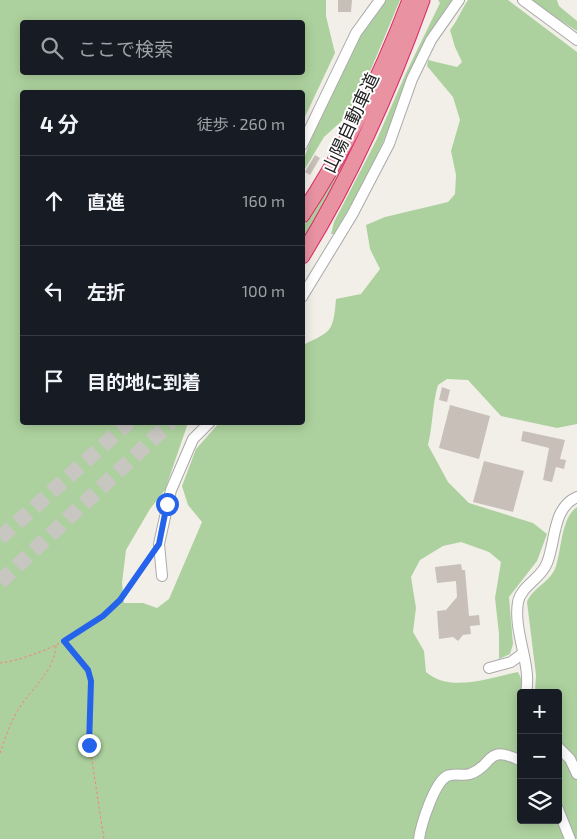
<!DOCTYPE html>
<html lang="ja">
<head>
<meta charset="utf-8">
<style>
  :root { --surface:#171b24; --page:#242831; --text:#f1f3f6; --muted:#9ea1a6; --line:#363941 }
  body { margin:0; font-family:"Exo 2","Noto Sans JP",sans-serif; background:var(--page); color:var(--text) }
  .controls { position:absolute; right:15px; bottom:15px; display:grid; overflow:hidden; border-radius:5px; box-shadow:0 2px 12px #0003 }
  .controls button { width:45px; height:45px; display:grid; place-items:center; padding:0; border:0; border-bottom:1px solid var(--line); background:var(--surface); color:var(--text); font:25px sans-serif }
  .stop { position:absolute; width:15px; height:15px; margin:-11px; border:4px solid #2563eb; border-radius:50%; background:#fff }
  .stop.end { background:#2563eb; border-color:#fff; box-shadow:0 1px 5px #0008 }
  .list { margin:0; padding:0; list-style:none }
  h2 { display:flex; justify-content:space-between; align-items:center; height:65px; margin:0; padding:0 20px; font-size:21px }
  h2 small { font-size:16px; font-weight:400; color:var(--muted) }
  .list li { display:grid; grid-template-columns:32px 1fr auto; gap:15px; align-items:center; box-sizing:border-box; height:90px; padding:0 20px; border-top:1px solid var(--line) }
  .list b { display:block; font-size:19px; white-space:nowrap }
  .list em { font-size:16px; font-style:normal; color:var(--muted) }
  .icon { flex:none; width:28px; height:28px; fill:none; stroke:currentColor; stroke-width:2; stroke-linecap:round; stroke-linejoin:round }
  .map { position:relative; flex:none; width:577px; height:839px; overflow:hidden }
  .search { position:absolute; background:var(--surface); box-shadow:0 2px 12px #0003; left:20px; top:20px; width:285px; height:55px; display:flex; align-items:center; gap:12px; box-sizing:border-box; padding:0 18px; border-radius:5px; color:var(--muted); font-size:19px }
  .panel { position:absolute; background:var(--surface); box-shadow:0 2px 12px #0003; left:20px; top:90px; width:285px; height:335px; border-radius:5px }
  .map>svg:first-child { display:block }
</style>
</head>
<body>
<div class="map">
<svg width="577" height="839" viewBox="0 0 577 839">
  <rect width="100%" height="100%" fill="#f2efe9"/>
  <g fill="#add19e" fill-rule="evenodd">
    <path d="M 0,0 L 326,0 L 326,16 L 335,53 L 303,121 L 302,92 L 22,92 L 22,422 L 188,423 L 165,490 L 150,509 L 126,550 L 122,583 L 124,603 L 143,603 L 157,608 L 169,599 L 202,522 L 188,505 L 182,486 L 196,449 L 219,423 L 302,422 L 303,345 C 332,331 333,332 336,299 L 361,294 L 380,269 L 370,249 L 366,225 L 385,217 L 448,202 L 455,194 L 456,175 L 451,151 L 460,120 L 453,97 L 427,66 L 428,60 L 457,67 L 462,62 L 455,47 L 450,30 C 458,20 461,10 468,0 L 508,0 L 577,52 L 577,424 L 557,428 L 501,416 L 468,380 L 447,379 L 438,385 C 432,405 433,425 428,445 L 448,482 L 469,503 L 533,523 L 547,534 L 537,561 L 509,597 L 513,644 L 510,654 L 499,659 L 499,634 L 495,598 L 501,562 L 489,552 L 461,542 L 443,546 L 420,560 L 411,577 L 416,608 L 413,632 L 424,651 L 426,672 C 450,693 489,678 518,672 L 521,678 L 522,693 L 521,820 L 558,820 L 558,693 L 535,693 L 536,675 L 527,602 C 533,587 551,582 556,566 C 562,548 561,518 577,507 L 577,839 L 0,839 ZM 22,22 L 302,22 L 302,72 L 22,72 Z"/>
    <path d="M 386,0 L 400,0 L 369,74 L 345,118 L 324,137 L 303,172 L 303,161 L 314,132 L 360,35 Z"/>
    <path d="M 438,0 L 452,0 C 419,48 406,88 384,140 C 370,173 352,204 334,234 L 331,234 L 334,222 L 377,139 L 406,73 L 440,3 Z"/>
    <path d="M 528,0 L 557,0 L 559,6 L 577,21 L 577,31 Z"/>
    <path d="M 387,71 L 356,146 L 303,243 L 303,228 Z"/>
  </g>
  <g fill="#c7bfb8">
    <path d="M 338,0 L 352,0 L 351,12 L 338,12 Z"/>
    <path d="M 315,155 L 320,158 L 310,175 L 305,172 Z"/>
    <path d="M 442,387 L 450,390 L 447,402 L 439,400 Z"/>
    <path d="M 450,405 L 490,416 L 479,459 L 439,448 Z"/>
    <path d="M 523,431 L 565,440 L 560,459 L 566,460 L 564,469 L 556,467 L 552,482 L 543,480 L 549,448 L 521,441 Z"/>
    <path d="M 484,461 L 524,471 L 513,512 L 473,502 Z"/>
    <path d="M 461,564 L 462,570 L 465,570 L 469,616 L 479,615 L 480,625 L 470,626 L 471,634 L 463,635 L 458,641 L 453,637 L 439,639 L 437,611 L 446,610 L 457,597 L 456,581 L 437,583 L 435,567 Z"/>
  </g>
  <g fill="none" stroke-linecap="round" stroke-linejoin="round">
    <g stroke="#c8c6c1" stroke-width="15" stroke-dasharray="15 8" stroke-linecap="butt">
      <path d="M 0,538 L 129,422"/>
      <path d="M 0,582 L 171,422"/>
    </g>
    <defs>
      <g id="minor">
        <path d="M 523,0 L 577,40"/>
        <path d="M 302,145 L 356,33 L 380,0"/>
        <path d="M 302,297 L 352,215 L 389,144 L 412,79 L 431,40 L 459,0"/>
        <path d="M 162,576 L 159,544 L 171,490 L 193,439 L 210,422"/>
        <path d="M 489,668 L 511,662 L 522,654"/>
        <path d="M 526,693 C 532,664 513,633 518,602 C 521,586 541,579 547,563 C 556,541 552,508 577,497"/>
        <path d="M 558,747 L 570,759 L 577,774"/>
        <path d="M 558,809 L 570,839"/>
        <path d="M 419,839 C 421,825 434,783 447,776 C 455,773 463,776 470,774 C 494,766 485,743 521,761"/>
      </g>
      <g id="highway">
        <path d="M 302,215 C 347,147 381,76 410,0"/>
        <path d="M 302,256 C 352,175 390,89 422,0"/>
      </g>
    </defs>
    <use href="#minor" stroke="#a9a9a9" stroke-width="12"/>
    <use href="#highway" stroke="#dc2a67" stroke-width="17"/>
    <g stroke="#fa8072" stroke-width="1" stroke-dasharray="2.5 2.5" stroke-linecap="butt">
      <path d="M 64,641 L 87,670 L 91,681 L 88,735 L 104,839"/>
      <path d="M 0,663 C 37,658 89,632 115,605 C 129,592 141,572 151,556"/>
      <path d="M 0,753 C 5,739 10,723 18,710 C 32,687 54,673 56,645"/>
    </g>
    <use href="#minor" stroke="#fff" stroke-width="10"/>
    <use href="#highway" stroke="#e892a2" stroke-width="15"/>
  </g>
  <g fill="none" stroke-linecap="round" stroke-linejoin="round">
    <path stroke="#2563eb" stroke-width="6" d="M 89,745 L 91,681 L 88,670 L 64,641 L 103,616 L 120,600 L 159,544 L 167,504"/>
  </g>
  <g text-anchor="middle" stroke-width="4" stroke-linejoin="round" paint-order="stroke">
    <g font-size="18" fill="#222" stroke="#fff">
      <text transform="translate(351 123) rotate(-65)" y="6">山陽自動車道</text>
    </g>
  </g>
</svg>
<div class="controls">
<button>+</button>
<button>−</button>
<button><svg class="icon" aria-label="layers" viewBox="0 0 24 24"><path d="M12 4l9 5-9 5-9-5zM3 14l9 5 9-5"/></svg></button>
</div>
<div class="stop" style="left:167px;top:504px"></div>
<div class="stop end" style="left:89px;top:745px"></div>
<div class="search"><svg class="icon" aria-label="search" viewBox="0 0 24 24"><circle cx="10" cy="10" r="6"/><path d="M15 15l6 6"/></svg>ここで検索</div>
<section class="panel">
<h2>4 分<small>徒歩 · 260 m</small></h2>
<ul class="list">
<li><svg class="icon" aria-label="ahead" viewBox="0 0 24 24"><path d="M12 20V5M6 11l6-6 6 6"/></svg><div><b>直進</b></div><em>160 m</em></li>
<li><svg class="icon" aria-label="left" viewBox="0 0 24 24"><path d="M17 20v-9H6M10 6l-5 5 5 5"/></svg><div><b>左折</b></div><em>100 m</em></li>
<li><svg class="icon" aria-label="arrive" viewBox="0 0 24 24"><path d="M6 21V4h12l-3 4 3 4H6"/></svg><div><b>目的地に到着</b></div></li>
</ul>
</section>
</div>
</body>
</html>
